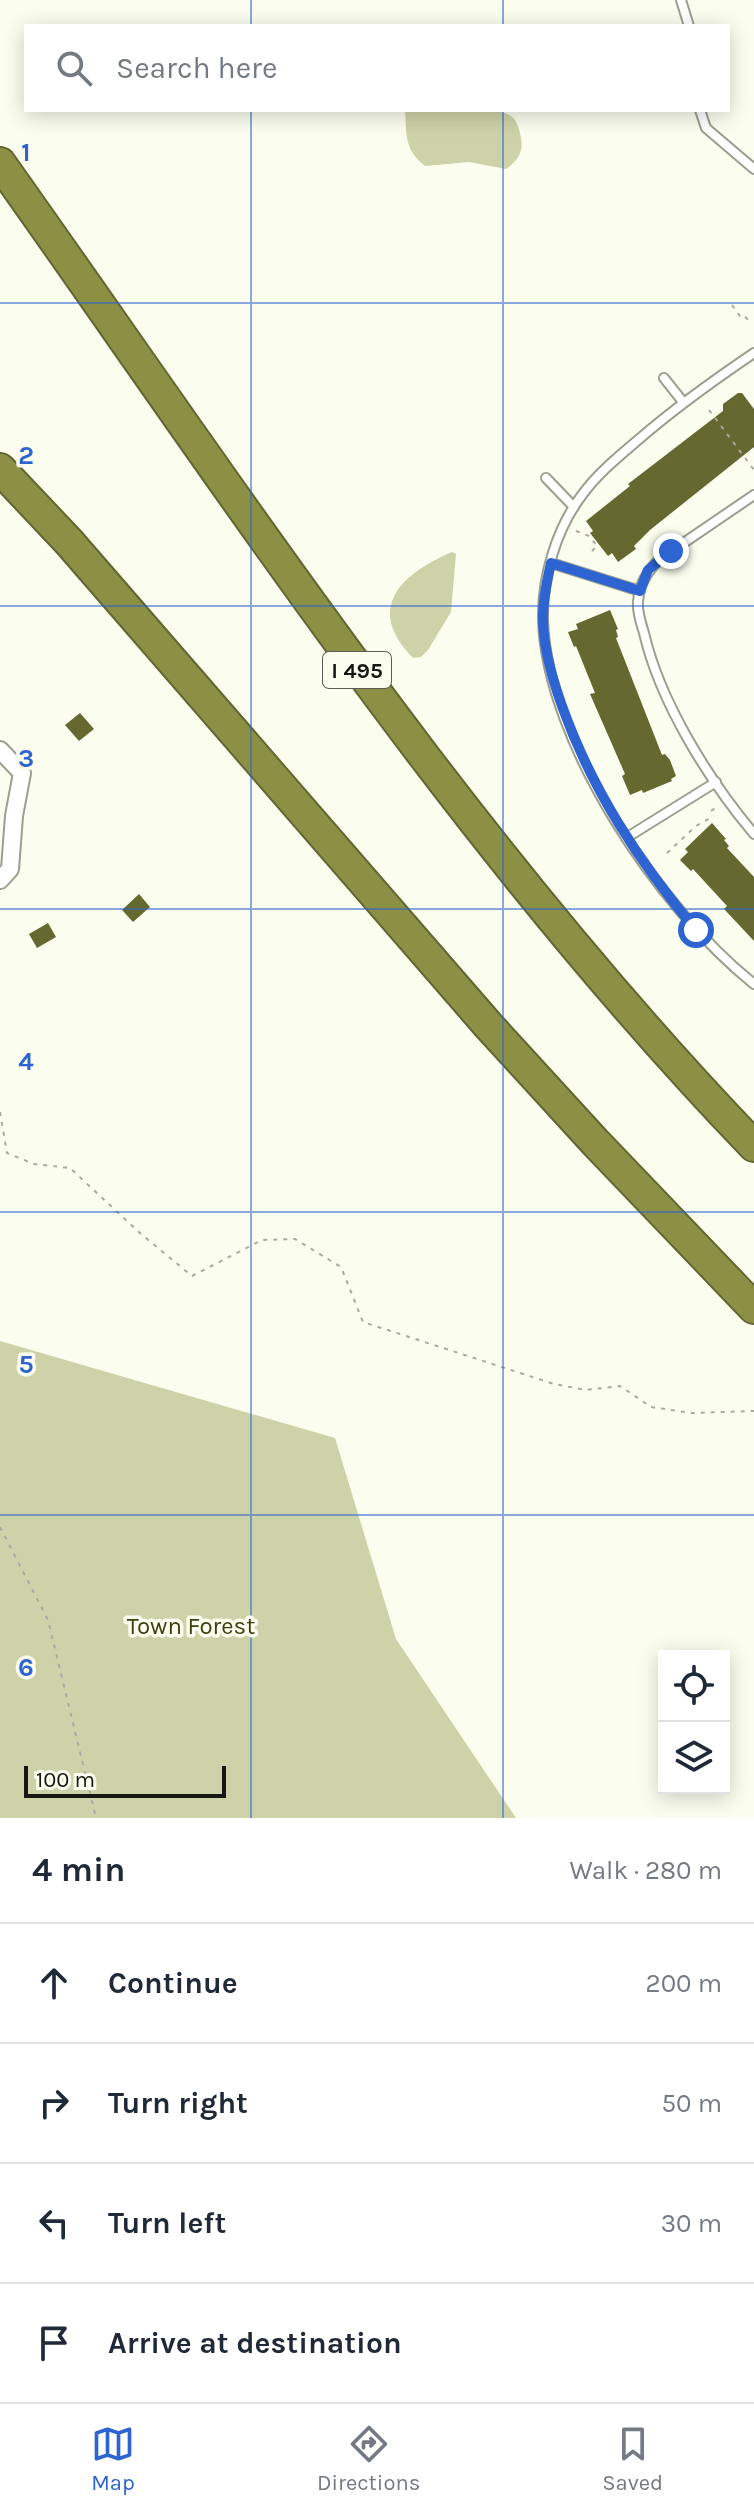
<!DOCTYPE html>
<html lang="en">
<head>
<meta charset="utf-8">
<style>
  :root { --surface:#fff; --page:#f2f2f3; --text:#1f2937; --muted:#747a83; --line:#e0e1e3; --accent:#2e63d2 }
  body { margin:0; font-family:Karla,sans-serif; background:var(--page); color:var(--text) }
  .controls { position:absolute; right:24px; bottom:24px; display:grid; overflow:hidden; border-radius:0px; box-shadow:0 4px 20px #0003 }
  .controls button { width:72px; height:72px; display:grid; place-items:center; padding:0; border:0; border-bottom:2px solid var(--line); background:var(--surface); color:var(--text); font:40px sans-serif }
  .scale { position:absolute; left:24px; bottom:20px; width:202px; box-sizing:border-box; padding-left:8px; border:4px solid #161712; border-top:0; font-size:22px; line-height:28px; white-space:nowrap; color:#161712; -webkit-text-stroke:6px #fbfdee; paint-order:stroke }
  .stop { position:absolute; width:24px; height:24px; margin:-18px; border:6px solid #2e63d2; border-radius:50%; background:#fff }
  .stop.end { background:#2e63d2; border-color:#fff; box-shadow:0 2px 8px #0008 }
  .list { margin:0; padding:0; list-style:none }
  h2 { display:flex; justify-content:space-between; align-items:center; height:104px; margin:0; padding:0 32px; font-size:34px }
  h2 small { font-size:26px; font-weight:400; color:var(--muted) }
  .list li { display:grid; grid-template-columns:52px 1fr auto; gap:24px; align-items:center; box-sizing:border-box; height:120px; padding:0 32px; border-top:2px solid var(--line) }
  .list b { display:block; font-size:30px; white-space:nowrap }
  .list em { font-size:26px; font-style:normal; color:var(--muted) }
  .icon { flex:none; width:44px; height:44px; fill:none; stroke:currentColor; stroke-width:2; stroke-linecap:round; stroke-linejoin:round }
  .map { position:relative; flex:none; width:754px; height:1818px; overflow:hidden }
  .search { position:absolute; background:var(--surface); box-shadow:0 4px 20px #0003; left:24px; right:24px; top:24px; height:88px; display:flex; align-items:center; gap:20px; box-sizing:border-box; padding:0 28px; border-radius:0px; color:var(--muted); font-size:30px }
  .sheet { height:584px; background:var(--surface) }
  nav { display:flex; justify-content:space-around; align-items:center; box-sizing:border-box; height:112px; border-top:2px solid var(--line); background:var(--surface); font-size:22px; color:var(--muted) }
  nav a { display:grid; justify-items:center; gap:4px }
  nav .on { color:var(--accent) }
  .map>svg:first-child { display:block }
</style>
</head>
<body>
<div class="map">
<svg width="754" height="1818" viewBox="0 0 754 1818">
  <rect width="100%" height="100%" fill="#fbfdee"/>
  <g fill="#ced2a8">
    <path d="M 405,110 C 428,110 494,105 511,116 C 517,120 520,131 521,138 C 524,151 517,162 506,169 L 469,162 L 425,166 C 404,149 407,136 405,110 Z"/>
    <path d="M 452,552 L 456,554 L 451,612 L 428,650 L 421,657 L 413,658 C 364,608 401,574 452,552 Z"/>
    <path d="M 0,1341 L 335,1438 L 396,1639 L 516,1818 L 0,1818 Z"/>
  </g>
  <g fill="#65692f">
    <path d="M 738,393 L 742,393 L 754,409 L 754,447 L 650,530 L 634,546 L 636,549 L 618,562 L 612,553 L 608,556 L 590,533 L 593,531 L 586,521 L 630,486 L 628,484 L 723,411 L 723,404 Z"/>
    <path d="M 610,610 L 618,629 L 616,630 L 618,637 L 616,638 L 662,755 L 665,754 L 670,760 L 676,776 L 671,779 L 672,781 L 643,793 L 642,790 L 630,795 L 622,776 L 625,774 L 590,694 L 595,693 L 576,646 L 574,647 L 568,632 L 578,629 L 576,624 Z"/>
    <path d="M 80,713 L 94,729 L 79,741 L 65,725 Z"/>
    <path d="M 712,823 L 726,839 L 724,840 L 729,846 L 727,848 L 754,877 L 754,941 L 724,909 L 727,906 L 693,869 L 691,871 L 680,860 L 688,852 L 685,849 Z"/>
    <path d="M 139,894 L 150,907 L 133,922 L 122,910 Z"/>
    <path d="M 48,923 L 56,937 L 37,948 L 29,934 Z"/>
  </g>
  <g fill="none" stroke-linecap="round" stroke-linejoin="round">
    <defs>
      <g id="lane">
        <path d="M 681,0 L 689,26"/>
        <path d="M 700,110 L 706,128 L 754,169"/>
        <path d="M 754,353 C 714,380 675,408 638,440 C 618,457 597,474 582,495 C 556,529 542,578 543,620 C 547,743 660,909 754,984"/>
        <path d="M 664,378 L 683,402"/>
        <path d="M 546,478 L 574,507"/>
        <path d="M 754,495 L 660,559 C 647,571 639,585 638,602 C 637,612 641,623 644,633 C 660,702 708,779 754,834"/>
        <path d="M 551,563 L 640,591"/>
        <path d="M 626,838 L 716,782"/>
      </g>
      <path id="street" d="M 0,750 L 22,773 L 14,816 L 10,869 L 0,880"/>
      <g id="highway">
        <path d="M 0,163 C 239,500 466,847 754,1146"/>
        <path d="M 0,469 L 69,542 L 488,1025 L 595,1142 L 754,1308"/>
      </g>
    </defs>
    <use href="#lane" stroke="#9c9e8f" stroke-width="12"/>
    <use href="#street" stroke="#9c9e8f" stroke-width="20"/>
    <use href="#highway" stroke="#626632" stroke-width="34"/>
    <g stroke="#aaaba0" stroke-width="2" stroke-dasharray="4 6" stroke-linecap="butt">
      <path d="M 732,305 L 742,319"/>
      <path d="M 745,317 L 752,323"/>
      <path d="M 709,410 L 754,470"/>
      <path d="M 576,531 L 589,536 L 597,546 L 588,555"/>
      <path d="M 711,811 L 718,806"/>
      <path d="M 667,853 L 696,826 L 714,816"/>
      <path d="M 0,1112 L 7,1153 L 34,1164 L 70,1168 L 141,1234 L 192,1276 L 262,1240 L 295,1239 L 341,1267 L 363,1322 L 554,1384 L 586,1390 L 620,1386 L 651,1407 L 691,1413 L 754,1411"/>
      <path d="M 0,1527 L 48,1620 L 96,1818"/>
    </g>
    <use href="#lane" stroke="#fff" stroke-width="8"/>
    <use href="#street" stroke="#fff" stroke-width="16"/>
    <use href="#highway" stroke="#8b9044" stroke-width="30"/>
  </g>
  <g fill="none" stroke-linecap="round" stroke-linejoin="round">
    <path stroke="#2e63d2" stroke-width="10" d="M 671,551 L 648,570 L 640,591 L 551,563 C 547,581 543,599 543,618 C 543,648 552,678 562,706 C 592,790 639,862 696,930"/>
  </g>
  <path fill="none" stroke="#2e63d2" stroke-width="2" stroke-opacity="0.55" d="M 251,0 L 251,26M 503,0 L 503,26M 251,110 L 251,1818M 503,110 L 503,1818M 0,303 L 754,303M 0,606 L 754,606M 0,909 L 754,909M 0,1212 L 754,1212M 0,1515 L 754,1515"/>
  <g text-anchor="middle" stroke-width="7" stroke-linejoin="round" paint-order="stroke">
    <rect fill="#fbfdee" stroke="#5b5c54" stroke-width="2" x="323" y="652" width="68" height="36" rx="6"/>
    <g font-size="22" font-weight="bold" fill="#161712">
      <text x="357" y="678">I 495</text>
    </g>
    <g font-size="24" fill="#3c3f10" stroke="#fbfdee">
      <text x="191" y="1634">Town Forest</text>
    </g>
  </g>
  <g font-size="26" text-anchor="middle" font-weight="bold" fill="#2e63d2" stroke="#fbfdee" stroke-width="7" stroke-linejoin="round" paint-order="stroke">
    <text x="26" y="161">1</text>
    <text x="26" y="464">2</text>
    <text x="26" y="767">3</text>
    <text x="26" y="1070">4</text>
    <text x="26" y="1373">5</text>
    <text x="26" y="1676">6</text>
  </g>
</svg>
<div class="controls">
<button><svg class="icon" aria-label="locate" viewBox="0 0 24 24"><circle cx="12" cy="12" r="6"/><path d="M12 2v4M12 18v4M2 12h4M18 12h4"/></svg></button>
<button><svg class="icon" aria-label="layers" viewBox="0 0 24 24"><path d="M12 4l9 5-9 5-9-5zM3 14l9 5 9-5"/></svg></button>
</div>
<div class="scale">100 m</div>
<div class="stop" style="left:696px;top:930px"></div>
<div class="stop end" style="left:671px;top:551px"></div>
<div class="search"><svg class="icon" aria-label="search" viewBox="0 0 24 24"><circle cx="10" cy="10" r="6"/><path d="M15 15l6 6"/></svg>Search here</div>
</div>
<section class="sheet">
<h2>4 min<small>Walk · 280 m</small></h2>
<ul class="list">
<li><svg class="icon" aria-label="ahead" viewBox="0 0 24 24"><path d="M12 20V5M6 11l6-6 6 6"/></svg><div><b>Continue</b></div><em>200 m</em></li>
<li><svg class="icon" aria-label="right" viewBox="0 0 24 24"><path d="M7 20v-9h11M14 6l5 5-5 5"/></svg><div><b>Turn right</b></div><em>50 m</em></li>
<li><svg class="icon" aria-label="left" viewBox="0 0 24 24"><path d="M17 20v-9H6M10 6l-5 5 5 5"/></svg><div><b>Turn left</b></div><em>30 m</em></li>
<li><svg class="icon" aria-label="arrive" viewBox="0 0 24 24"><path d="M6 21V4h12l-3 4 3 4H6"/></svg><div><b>Arrive at destination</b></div></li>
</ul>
</section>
<nav>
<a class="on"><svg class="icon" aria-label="map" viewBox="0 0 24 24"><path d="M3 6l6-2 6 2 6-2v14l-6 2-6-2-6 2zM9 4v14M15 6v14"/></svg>Map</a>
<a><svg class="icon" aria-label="directions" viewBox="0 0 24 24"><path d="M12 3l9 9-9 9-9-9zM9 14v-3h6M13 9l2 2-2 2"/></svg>Directions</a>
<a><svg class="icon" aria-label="saved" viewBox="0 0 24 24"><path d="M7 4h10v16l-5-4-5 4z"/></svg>Saved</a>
</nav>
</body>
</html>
